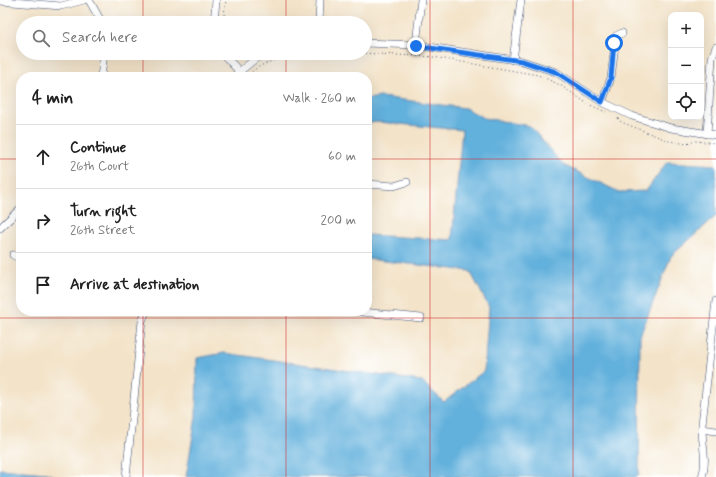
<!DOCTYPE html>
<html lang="en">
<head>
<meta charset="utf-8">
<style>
  :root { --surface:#fff; --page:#f2f2f2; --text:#222; --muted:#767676; --line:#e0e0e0 }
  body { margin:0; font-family:Mynerve,sans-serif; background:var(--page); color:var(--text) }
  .controls { position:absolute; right:12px; top:12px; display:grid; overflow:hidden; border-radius:8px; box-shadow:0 4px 16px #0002 }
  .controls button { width:36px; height:36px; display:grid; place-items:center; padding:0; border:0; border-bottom:1px solid var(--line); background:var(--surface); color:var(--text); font:20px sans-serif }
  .stop { position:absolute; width:12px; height:12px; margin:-9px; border:3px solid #1a73e8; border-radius:50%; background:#fff }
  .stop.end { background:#1a73e8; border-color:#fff; box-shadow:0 1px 4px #0008 }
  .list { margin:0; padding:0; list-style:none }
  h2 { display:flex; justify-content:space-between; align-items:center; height:52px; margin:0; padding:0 16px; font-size:17px }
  h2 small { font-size:13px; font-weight:400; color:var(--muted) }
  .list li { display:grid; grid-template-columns:26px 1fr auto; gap:12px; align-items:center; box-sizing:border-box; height:64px; padding:0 16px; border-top:1px solid var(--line) }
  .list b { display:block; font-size:15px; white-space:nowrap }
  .list p { margin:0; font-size:13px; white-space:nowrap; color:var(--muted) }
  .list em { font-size:13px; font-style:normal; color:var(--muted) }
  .icon { flex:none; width:22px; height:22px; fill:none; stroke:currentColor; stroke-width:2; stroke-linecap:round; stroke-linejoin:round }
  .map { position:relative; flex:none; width:716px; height:477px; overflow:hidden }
  .search { position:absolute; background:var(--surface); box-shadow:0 4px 16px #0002; left:16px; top:16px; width:356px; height:44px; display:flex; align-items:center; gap:10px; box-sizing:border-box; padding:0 14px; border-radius:22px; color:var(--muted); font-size:15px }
  .panel { position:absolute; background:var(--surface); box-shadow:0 4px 16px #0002; left:16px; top:72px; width:356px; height:244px; border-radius:16px }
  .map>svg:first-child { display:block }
</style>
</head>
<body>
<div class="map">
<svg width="716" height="477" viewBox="0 0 716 477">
  <rect width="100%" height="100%" fill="#fff"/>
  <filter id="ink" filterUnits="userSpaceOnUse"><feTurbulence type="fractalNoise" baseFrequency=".025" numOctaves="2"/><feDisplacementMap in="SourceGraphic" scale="8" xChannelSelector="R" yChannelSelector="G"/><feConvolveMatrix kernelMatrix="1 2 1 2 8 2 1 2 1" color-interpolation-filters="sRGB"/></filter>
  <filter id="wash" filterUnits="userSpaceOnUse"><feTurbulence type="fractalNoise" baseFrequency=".012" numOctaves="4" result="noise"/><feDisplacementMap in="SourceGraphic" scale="16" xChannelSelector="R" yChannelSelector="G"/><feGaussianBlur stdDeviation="0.9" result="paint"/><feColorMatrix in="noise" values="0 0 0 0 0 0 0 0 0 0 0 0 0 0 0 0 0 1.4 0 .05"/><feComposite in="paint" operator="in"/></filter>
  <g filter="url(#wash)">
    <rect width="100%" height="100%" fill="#f3e3c8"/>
    <g fill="#62b0dc" stroke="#3e709d">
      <path d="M 381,97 L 465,108 L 484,118 L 530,126 L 563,165 L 619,192 L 646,191 L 667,162 L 716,165 L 716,216 L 671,256 L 640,336 L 639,475 L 635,477 L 186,477 L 196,417 L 197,358 L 224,353 L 421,381 L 444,402 L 484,371 L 489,307 L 470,271 L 367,259 L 367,235 L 452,240 L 462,130 L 378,122 L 367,123 L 367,99 Z"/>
      <path d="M 0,469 L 46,473 L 57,477 L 0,477 Z"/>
    </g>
  </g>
  <g filter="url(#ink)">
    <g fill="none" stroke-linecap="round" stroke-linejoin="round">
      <defs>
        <g id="minor">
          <path d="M 89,0 L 102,23"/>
          <path d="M 0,1 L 61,6 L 84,0"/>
          <path d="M 214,23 L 216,0"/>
          <path d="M 319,23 L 320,0"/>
          <path d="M 365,43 L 416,45 L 522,61 L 556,72 L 602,102 L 632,116 L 671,128 L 716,135"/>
          <path d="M 416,45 L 421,0"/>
          <path d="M 222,53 L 239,71"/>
          <path d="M 513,60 L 521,0"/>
          <path d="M 101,77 L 104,53"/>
          <path d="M 233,77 L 255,59 L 267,53"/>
          <path d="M 602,102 L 611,78 L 616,36 L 622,33"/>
          <path d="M 707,134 L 712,58 L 716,47"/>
          <path d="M 367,184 L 394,186 L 407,182"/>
          <path d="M 0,228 L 21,208"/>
          <path d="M 13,255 L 21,259"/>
          <path d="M 352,311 L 421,318"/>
          <path d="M 702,429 L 716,431"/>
          <path d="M 126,477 L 142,321 L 146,311"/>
          <path d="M 702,477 C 708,460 701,442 702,424 L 716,301"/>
        </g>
      </defs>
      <use href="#minor" stroke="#3b4a6e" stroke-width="8"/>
      <g stroke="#3b4a6e" stroke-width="1" stroke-dasharray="1 3" stroke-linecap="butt">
        <path d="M 223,23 L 226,0"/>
        <path d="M 361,53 L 433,57 L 538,75 L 560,85 L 588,104 L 606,112"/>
        <path d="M 246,77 C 268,53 313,54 343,53"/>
        <path d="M 618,118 L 621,122 L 669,141 L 687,144 L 695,141 L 716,143"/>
      </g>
      <use href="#minor" stroke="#fff" stroke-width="7"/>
    </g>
  </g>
  <g fill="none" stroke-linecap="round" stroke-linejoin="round" filter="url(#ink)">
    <path stroke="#1a73e8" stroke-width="5" d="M 416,46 L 522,61 L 556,72 L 602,102 L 611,78 L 614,43"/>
  </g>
  <path fill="none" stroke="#d62828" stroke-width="1" stroke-opacity="0.55" d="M 143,0 L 143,23M 286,0 L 286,23M 430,0 L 430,477M 573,0 L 573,477M 143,53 L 143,77M 286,53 L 286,77M 0,159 L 21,159M 367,159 L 716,159M 143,311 L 143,477M 286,311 L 286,477M 0,318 L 716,318"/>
</svg>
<div class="controls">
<button>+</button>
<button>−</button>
<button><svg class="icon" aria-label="locate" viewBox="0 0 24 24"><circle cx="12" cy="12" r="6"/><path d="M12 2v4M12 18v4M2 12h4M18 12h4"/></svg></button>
</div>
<div class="stop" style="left:614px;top:43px"></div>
<div class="stop end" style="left:416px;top:46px"></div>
<div class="search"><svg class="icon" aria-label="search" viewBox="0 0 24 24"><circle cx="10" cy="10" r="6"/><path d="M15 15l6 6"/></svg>Search here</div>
<section class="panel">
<h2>4 min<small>Walk · 260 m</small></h2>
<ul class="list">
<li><svg class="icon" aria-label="ahead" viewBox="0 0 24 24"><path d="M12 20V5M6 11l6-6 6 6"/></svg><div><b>Continue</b><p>26th Court</p></div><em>60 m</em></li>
<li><svg class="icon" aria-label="right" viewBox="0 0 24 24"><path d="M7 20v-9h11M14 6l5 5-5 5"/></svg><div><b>Turn right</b><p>26th Street</p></div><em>200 m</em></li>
<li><svg class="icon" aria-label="arrive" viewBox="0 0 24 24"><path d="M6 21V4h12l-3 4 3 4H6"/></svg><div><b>Arrive at destination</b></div></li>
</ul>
</section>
</div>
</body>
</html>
